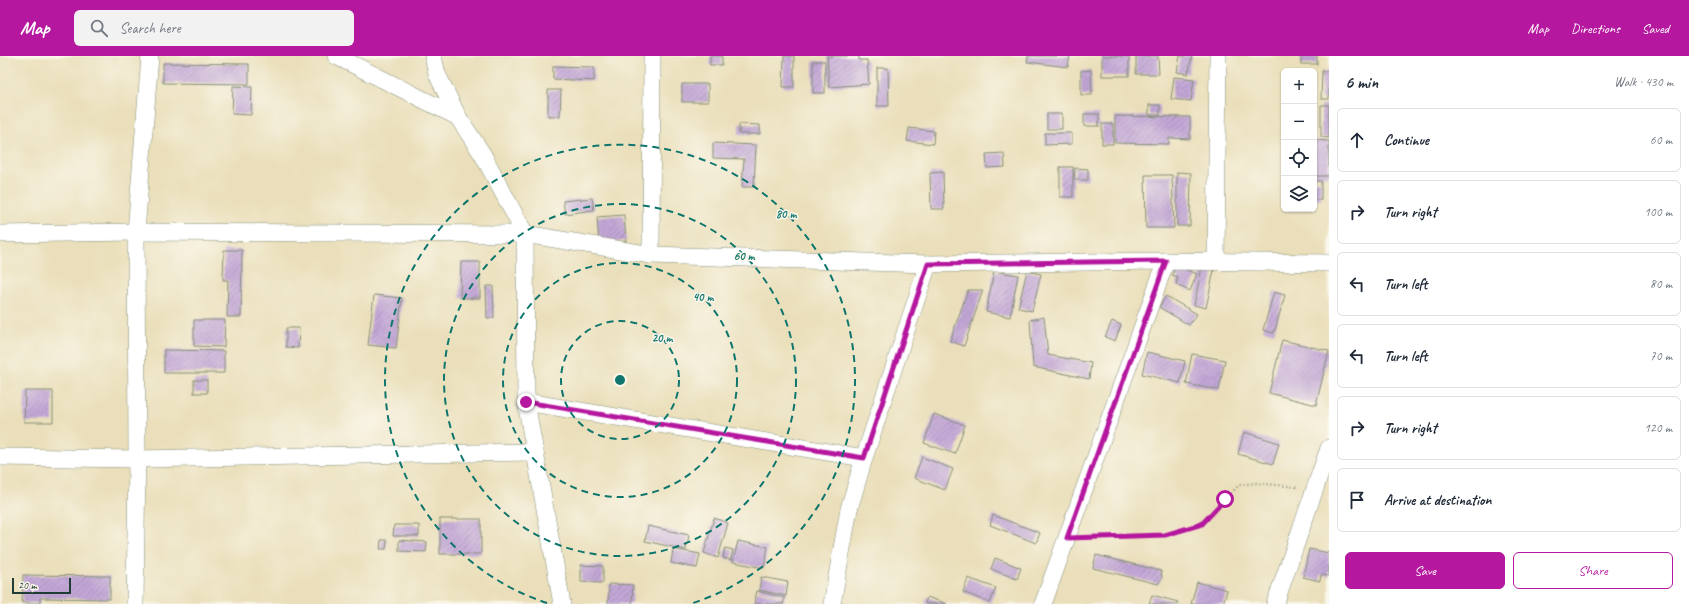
<!DOCTYPE html>
<html lang="en">
<head>
<meta charset="utf-8">
<style>
  :root { --surface:#fff; --page:#f2f2f3; --text:#1f2937; --muted:#747a83; --line:#e0e1e3; --accent:#b5179e }
  body { margin:0; font-family:Caveat,sans-serif; background:var(--page); color:var(--text) }
  .controls { position:absolute; right:12px; top:12px; display:grid; overflow:hidden; border-radius:6px; box-shadow:0 1px 3px #0004 }
  .controls button { width:36px; height:36px; display:grid; place-items:center; padding:0; border:0; border-bottom:1px solid var(--line); background:var(--surface); color:var(--text); font:20px sans-serif }
  .scale { position:absolute; left:12px; bottom:10px; width:59px; box-sizing:border-box; padding-left:4px; border:2px solid #1f3d34; border-top:0; font-size:11px; line-height:14px; white-space:nowrap; color:#1f3d34; -webkit-text-stroke:3px #fbf7ec; paint-order:stroke }
  .stop { position:absolute; width:12px; height:12px; margin:-9px; border:3px solid #b5179e; border-radius:50%; background:#fff }
  .stop.end { background:#b5179e; border-color:#fff; box-shadow:0 1px 4px #0008 }
  .list { margin:0; padding:0; list-style:none }
  h2 { display:flex; justify-content:space-between; align-items:center; height:52px; margin:0; padding:0 16px; font-size:17px }
  h2 small { font-size:13px; font-weight:400; color:var(--muted) }
  .list li { display:grid; grid-template-columns:26px 1fr auto; gap:12px; align-items:center; box-sizing:border-box; height:64px; margin:0 8px 8px; padding:0 8px; border:1px solid var(--line); border-radius:6px }
  .list b { display:block; font-size:15px; white-space:nowrap }
  .list em { font-size:13px; font-style:normal; color:var(--muted) }
  .actions { display:flex; gap:8px; padding:12px 16px }
  .actions a { flex:1; padding:9px 0; border:1px solid var(--accent); border-radius:6px; text-align:center; font-size:14px; color:var(--accent) }
  .actions .main { background:var(--accent); color:#fff }
  .icon { flex:none; width:22px; height:22px; fill:none; stroke:currentColor; stroke-width:2; stroke-linecap:round; stroke-linejoin:round }
  .map { position:relative; flex:none; width:1329px; height:548px; overflow:hidden }
  header { display:flex; align-items:center; gap:24px; box-sizing:border-box; height:56px; padding:0 20px; background:var(--accent); color:#fff }
  header strong { font-size:19px }
  nav { display:flex; gap:22px; margin-inline-start:auto; font-size:14px }
  .search { width:280px; height:36px; background:var(--page); display:flex; align-items:center; gap:10px; box-sizing:border-box; padding:0 14px; border-radius:6px; color:var(--muted); font-size:15px }
  main { display:flex }
  aside { flex:1; background:var(--surface) }
  .map>svg:first-child { display:block }
</style>
</head>
<body>
<header>
<strong>Map</strong>
<div class="search"><svg class="icon" aria-label="search" viewBox="0 0 24 24"><circle cx="10" cy="10" r="6"/><path d="M15 15l6 6"/></svg>Search here</div>
<nav><a>Map</a><a>Directions</a><a>Saved</a></nav>
</header>
<main>
<div class="map">
<svg width="1329" height="548" viewBox="0 0 1329 548">
  <defs>
    <pattern id="building-hatch" width="6" height="6" patternUnits="userSpaceOnUse"><rect width="6" height="6" fill="#c3a7d7"/><path d="M-1 1l2-2M0 6l6-6M5 7l2-2" fill="none" stroke="#9e89af"/></pattern>
  </defs>
  <rect width="100%" height="100%" fill="#fbf7ec"/>
  <filter id="ink" filterUnits="userSpaceOnUse"><feTurbulence type="fractalNoise" baseFrequency=".025" numOctaves="2"/><feDisplacementMap in="SourceGraphic" scale="8" xChannelSelector="R" yChannelSelector="G"/><feConvolveMatrix kernelMatrix="1 2 1 2 8 2 1 2 1" color-interpolation-filters="sRGB"/></filter>
  <filter id="wash" filterUnits="userSpaceOnUse"><feTurbulence type="fractalNoise" baseFrequency=".012" numOctaves="4" result="noise"/><feDisplacementMap in="SourceGraphic" scale="16" xChannelSelector="R" yChannelSelector="G"/><feGaussianBlur stdDeviation="0.9" result="paint"/><feColorMatrix in="noise" values="0 0 0 0 0 0 0 0 0 0 0 0 0 0 0 0 0 1.4 0 .05"/><feComposite in="paint" operator="in"/></filter>
  <g filter="url(#wash)">
    <rect width="100%" height="100%" fill="#eadfba"/>
    <g id="blocks">
      <g fill="url(#building-hatch)">
        <rect x="710" y="0" width="12" height="9"/>
        <path d="M 784,0 L 794,0 L 794,31 L 783,31 Z"/>
        <path d="M 827,0 L 859,0 L 859,4 L 867,4 L 869,28 L 829,31 Z"/>
        <path d="M 1028,0 L 1070,0 L 1068,11 L 1027,6 Z"/>
        <rect x="1102" y="0" width="27" height="20"/>
        <path d="M 1136,0 L 1158,0 L 1159,18 L 1136,18 Z"/>
        <path d="M 1180,0 L 1192,0 L 1188,18 L 1177,16 Z"/>
        <rect x="1301" y="0" width="16" height="8"/>
        <rect x="813" y="5" width="12" height="32"/>
        <path d="M 163,7 L 249,8 L 249,28 L 163,27 Z"/>
        <path d="M 553,10 L 594,11 L 594,25 L 553,23 Z"/>
        <path d="M 877,12 L 888,12 L 889,50 L 877,50 Z"/>
        <path d="M 1091,14 L 1092,39 L 1081,39 L 1081,15 Z"/>
        <path d="M 1322,15 L 1329,15 L 1329,43 L 1321,43 Z"/>
        <path d="M 1174,21 L 1194,23 L 1191,45 L 1171,43 Z"/>
        <rect x="682" y="28" width="26" height="18"/>
        <path d="M 233,30 L 252,31 L 251,59 L 232,58 Z"/>
        <path d="M 548,34 L 561,34 L 560,60 L 548,60 Z"/>
        <rect x="1149" y="49" width="11" height="10"/>
        <path d="M 1321,49 L 1329,49 L 1329,82 L 1321,81 Z"/>
        <rect x="1047" y="58" width="15" height="15"/>
        <rect x="1084" y="58" width="15" height="12"/>
        <path d="M 1115,60 L 1190,61 L 1190,83 L 1169,82 L 1169,88 L 1115,87 Z"/>
        <path d="M 739,68 L 760,69 L 760,78 L 739,78 Z"/>
        <rect x="1102" y="68" width="11" height="20"/>
        <path d="M 909,72 L 934,75 L 933,88 L 907,85 Z"/>
        <path d="M 1045,77 L 1072,77 L 1072,88 L 1045,89 Z"/>
        <path d="M 1314,84 L 1329,85 L 1329,120 L 1314,120 Z"/>
        <path d="M 713,87 L 756,89 L 754,131 L 742,131 L 744,103 L 713,102 Z"/>
        <path d="M 1004,97 L 1005,111 L 987,112 L 986,98 Z"/>
        <rect x="1060" y="111" width="13" height="30"/>
        <path d="M 1075,112 L 1088,113 L 1088,124 L 1074,124 Z"/>
        <path d="M 943,116 L 944,153 L 931,153 L 930,117 Z"/>
        <path d="M 1177,116 L 1191,117 L 1190,170 L 1177,170 Z"/>
        <path d="M 1145,119 L 1172,119 L 1174,172 L 1146,172 Z"/>
        <rect x="1314" y="125" width="7" height="19"/>
        <path d="M 592,142 L 594,154 L 565,158 L 563,145 Z"/>
        <path d="M 624,159 L 626,185 L 599,187 L 597,161 Z"/>
        <path d="M 224,194 L 242,194 L 241,261 L 227,261 L 228,224 L 223,224 Z"/>
        <path d="M 461,206 L 480,206 L 480,242 L 460,242 Z"/>
        <path d="M 1176,210 L 1197,218 L 1190,235 L 1176,229 L 1178,221 L 1172,219 Z"/>
        <path d="M 1202,211 L 1214,214 L 1206,252 L 1194,249 Z"/>
        <path d="M 994,215 L 1018,219 L 1010,261 L 986,256 Z"/>
        <path d="M 1027,215 L 1041,218 L 1032,255 L 1018,252 Z"/>
        <path d="M 486,230 L 493,230 L 494,262 L 487,262 Z"/>
        <path d="M 968,234 L 983,234 L 964,290 L 950,285 Z"/>
        <path d="M 1274,236 L 1285,239 L 1274,277 L 1263,274 Z"/>
        <path d="M 374,239 L 402,242 L 396,292 L 368,289 Z"/>
        <path d="M 1166,240 L 1197,258 L 1189,269 L 1159,251 Z"/>
        <path d="M 1044,261 L 1048,299 L 1091,307 L 1089,323 L 1033,311 L 1030,264 Z"/>
        <path d="M 194,264 L 225,264 L 224,291 L 194,290 Z"/>
        <path d="M 1112,265 L 1121,269 L 1115,285 L 1105,281 Z"/>
        <path d="M 286,272 L 299,272 L 298,292 L 286,291 Z"/>
        <path d="M 1282,284 L 1329,295 L 1316,349 L 1269,337 Z"/>
        <path d="M 164,294 L 224,295 L 224,317 L 164,317 Z"/>
        <path d="M 1147,296 L 1185,305 L 1180,327 L 1142,318 Z"/>
        <path d="M 1192,298 L 1225,304 L 1219,334 L 1186,328 Z"/>
        <rect x="194" y="324" width="13" height="13"/>
        <path d="M 25,335 L 53,335 L 53,366 L 24,366 Z"/>
        <path d="M 934,358 L 965,369 L 955,398 L 924,387 Z"/>
        <path d="M 1244,376 L 1279,387 L 1273,408 L 1238,398 Z"/>
        <path d="M 922,401 L 953,413 L 945,434 L 914,422 Z"/>
        <path d="M 993,459 L 1040,477 L 1036,487 L 990,469 Z"/>
        <path d="M 714,462 L 728,467 L 718,502 L 704,497 Z"/>
        <rect x="440" y="463" width="41" height="35"/>
        <path d="M 394,469 L 419,469 L 419,480 L 393,480 Z"/>
        <path d="M 648,470 L 689,479 L 686,494 L 645,485 Z"/>
        <path d="M 381,484 L 387,484 L 386,493 L 380,493 Z"/>
        <path d="M 399,484 L 427,486 L 426,496 L 399,495 Z"/>
        <path d="M 738,485 L 768,491 L 764,512 L 733,506 Z"/>
        <path d="M 725,492 L 733,494 L 731,504 L 723,502 Z"/>
        <path d="M 673,493 L 700,498 L 697,512 L 671,507 Z"/>
        <path d="M 1309,493 L 1329,497 L 1329,520 L 1321,519 L 1320,525 L 1303,521 Z"/>
        <path d="M 1096,499 L 1161,515 L 1162,522 L 1158,528 L 1093,512 Z"/>
        <path d="M 995,502 L 1021,512 L 1017,523 L 991,513 Z"/>
        <path d="M 581,509 L 603,510 L 603,527 L 581,526 Z"/>
        <path d="M 23,519 L 110,520 L 110,543 L 40,542 L 40,547 L 22,547 Z"/>
        <path d="M 761,521 L 788,526 L 786,540 L 759,534 Z"/>
        <path d="M 968,522 L 996,532 L 990,547 L 963,536 Z"/>
        <path d="M 1197,526 L 1227,534 L 1223,548 L 1191,548 Z"/>
        <path d="M 609,528 L 633,529 L 632,548 L 608,548 Z"/>
        <path d="M 757,535 L 785,542 L 783,548 L 754,548 Z"/>
        <path d="M 1152,539 L 1178,546 L 1177,548 L 1149,548 Z"/>
        <path d="M 927,541 L 947,548 L 925,548 Z"/>
      </g>
    </g>
  </g>
  <g filter="url(#ink)">
    <use href="#blocks" fill-opacity="0" stroke="#848e77" stroke-width="1"/>
    <g fill="none" stroke-linecap="round" stroke-linejoin="round">
      <defs>
        <g id="minor">
          <path d="M 336,0 L 458,61"/>
          <path d="M 433,0 L 437,18 L 458,61 L 483,99 L 525,178 L 526,346 L 562,548"/>
          <path d="M 0,178 L 136,176 L 525,178 L 651,199 L 928,208 L 1166,205 L 1329,207"/>
          <path d="M 651,199 L 652,0"/>
          <path d="M 1216,205 L 1218,0"/>
          <path d="M 526,346 L 864,402"/>
          <path d="M 0,401 L 137,403 L 535,396"/>
          <path d="M 135,548 L 137,403 L 136,176 L 150,0"/>
          <path d="M 832,548 L 849,453 L 864,402 L 928,208"/>
          <path d="M 1043,548 L 1166,205"/>
          <path d="M 1275,548 L 1329,392"/>
        </g>
      </defs>
      <use href="#minor" stroke="#848e77" stroke-width="18"/>
      <path stroke="#848e77" stroke-width="2.5" stroke-dasharray="1 3" stroke-linecap="butt" d="M 1086,482 L 1165,479 L 1202,468 L 1239,429 L 1255,427 L 1298,431"/>
      <use href="#minor" stroke="#fff" stroke-width="17"/>
    </g>
  </g>
  <g fill="none" stroke-linecap="round" stroke-linejoin="round" filter="url(#ink)">
    <path stroke="#b5179e" stroke-width="5" d="M 526,346 L 864,402 L 928,208 L 1166,205 L 1067,482 L 1165,479 L 1202,468 L 1225,443"/>
  </g>
  <g fill="none" stroke="#0f766e" stroke-width="2" stroke-dasharray="7 5">
    <circle cx="620" cy="324" r="59"/>
    <circle cx="620" cy="324" r="117"/>
    <circle cx="620" cy="324" r="176"/>
    <path d="M547 547A235 235 0 1 1 693 547"/>
  </g>
  <circle cx="620" cy="324" r="6" fill="#0f766e" stroke="#fbf7ec" stroke-width="2"/>
  <g font-size="12" text-anchor="middle" font-weight="bold" fill="#0f766e" stroke="#fbf7ec" stroke-width="3" stroke-linejoin="round" paint-order="stroke">
    <text x="786" y="162">80 m</text>
    <text x="744" y="204">60 m</text>
    <text x="703" y="245">40 m</text>
    <text x="662" y="286">20 m</text>
  </g>
</svg>
<div class="controls">
<button>+</button>
<button>−</button>
<button><svg class="icon" aria-label="locate" viewBox="0 0 24 24"><circle cx="12" cy="12" r="6"/><path d="M12 2v4M12 18v4M2 12h4M18 12h4"/></svg></button>
<button><svg class="icon" aria-label="layers" viewBox="0 0 24 24"><path d="M12 4l9 5-9 5-9-5zM3 14l9 5 9-5"/></svg></button>
</div>
<div class="scale">20 m</div>
<div class="stop" style="left:1225px;top:443px"></div>
<div class="stop end" style="left:526px;top:346px"></div>
</div>
<aside>
<h2>6 min<small>Walk · 430 m</small></h2>
<ul class="list">
<li><svg class="icon" aria-label="ahead" viewBox="0 0 24 24"><path d="M12 20V5M6 11l6-6 6 6"/></svg><div><b>Continue</b></div><em>60 m</em></li>
<li><svg class="icon" aria-label="right" viewBox="0 0 24 24"><path d="M7 20v-9h11M14 6l5 5-5 5"/></svg><div><b>Turn right</b></div><em>100 m</em></li>
<li><svg class="icon" aria-label="left" viewBox="0 0 24 24"><path d="M17 20v-9H6M10 6l-5 5 5 5"/></svg><div><b>Turn left</b></div><em>80 m</em></li>
<li><svg class="icon" aria-label="left" viewBox="0 0 24 24"><path d="M17 20v-9H6M10 6l-5 5 5 5"/></svg><div><b>Turn left</b></div><em>70 m</em></li>
<li><svg class="icon" aria-label="right" viewBox="0 0 24 24"><path d="M7 20v-9h11M14 6l5 5-5 5"/></svg><div><b>Turn right</b></div><em>120 m</em></li>
<li><svg class="icon" aria-label="arrive" viewBox="0 0 24 24"><path d="M6 21V4h12l-3 4 3 4H6"/></svg><div><b>Arrive at destination</b></div></li>
</ul>
<div class="actions"><a class="main">Save</a><a>Share</a></div>
</aside>
</main>
</body>
</html>
